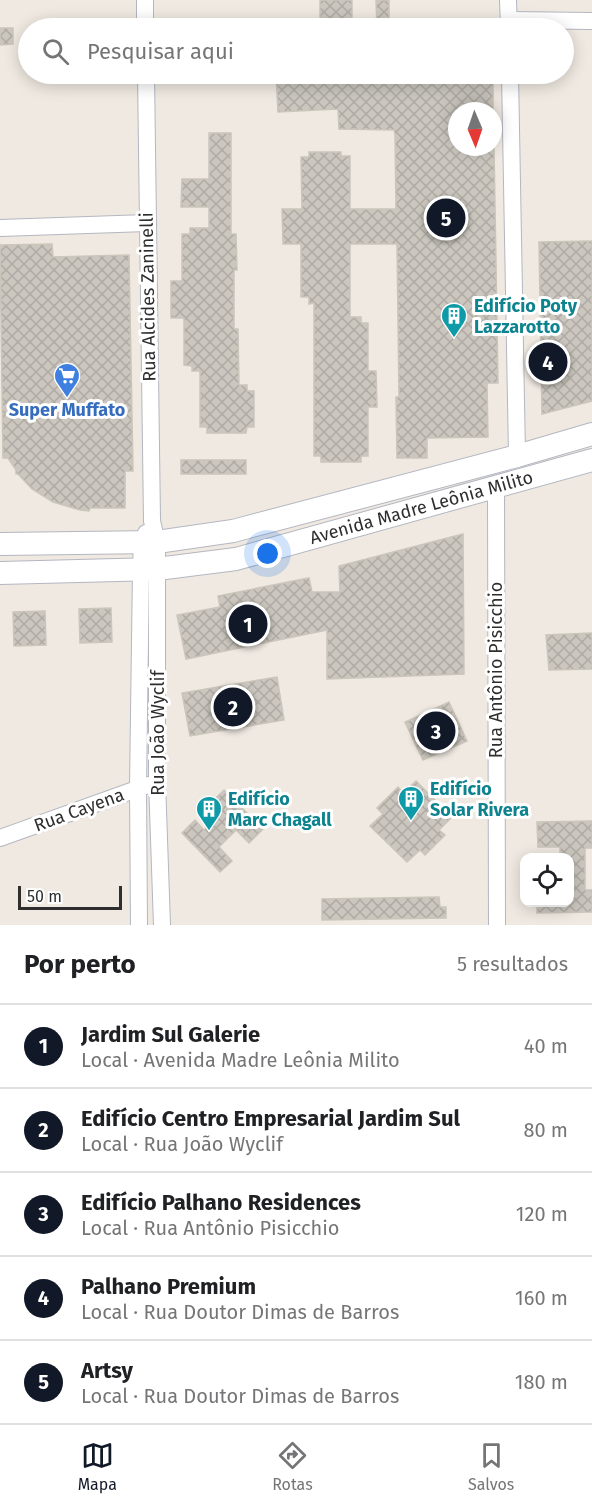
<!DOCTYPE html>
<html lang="pt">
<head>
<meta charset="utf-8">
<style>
  :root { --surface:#fff; --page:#f6f6f6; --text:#202124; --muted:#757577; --line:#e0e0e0; --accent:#111827 }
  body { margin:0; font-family:"Fira Sans",sans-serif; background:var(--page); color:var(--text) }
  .controls { position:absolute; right:18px; bottom:18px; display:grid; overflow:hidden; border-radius:12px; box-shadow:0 3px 15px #0003 }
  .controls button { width:54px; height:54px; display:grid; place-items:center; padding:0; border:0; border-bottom:2px solid var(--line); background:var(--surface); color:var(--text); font:30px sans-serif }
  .compass { position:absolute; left:448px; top:102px; width:54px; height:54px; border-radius:50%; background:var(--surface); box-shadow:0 3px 15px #0003; rotate:178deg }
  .scale { position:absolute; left:18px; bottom:15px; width:104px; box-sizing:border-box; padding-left:6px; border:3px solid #2e2e2e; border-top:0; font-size:16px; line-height:21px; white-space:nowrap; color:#2e2e2e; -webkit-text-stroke:4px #fff; paint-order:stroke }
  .you { position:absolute; left:268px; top:554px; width:21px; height:21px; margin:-15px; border:4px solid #fff; border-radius:50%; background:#1a73e8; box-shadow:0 0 0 9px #1a73e833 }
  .badge { display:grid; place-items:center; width:39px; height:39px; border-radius:50%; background:var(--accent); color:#fff; font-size:20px; font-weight:700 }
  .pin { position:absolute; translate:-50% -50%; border:3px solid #fff; box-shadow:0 2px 6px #0006 }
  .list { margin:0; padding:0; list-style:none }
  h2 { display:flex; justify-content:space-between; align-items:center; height:78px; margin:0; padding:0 24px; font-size:26px }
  h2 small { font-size:20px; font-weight:400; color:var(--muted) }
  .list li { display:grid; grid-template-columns:39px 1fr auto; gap:18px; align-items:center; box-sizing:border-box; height:84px; padding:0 24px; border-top:2px solid var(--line) }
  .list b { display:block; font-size:22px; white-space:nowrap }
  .list p { margin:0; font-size:20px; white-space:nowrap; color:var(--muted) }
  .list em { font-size:20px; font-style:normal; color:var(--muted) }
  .icon { flex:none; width:33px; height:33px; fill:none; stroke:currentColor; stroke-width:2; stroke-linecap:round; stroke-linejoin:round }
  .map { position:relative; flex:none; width:592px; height:925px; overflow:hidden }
  .search { position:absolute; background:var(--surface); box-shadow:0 3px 15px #0003; left:18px; right:18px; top:18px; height:66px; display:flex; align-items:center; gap:15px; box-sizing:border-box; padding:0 21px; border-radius:33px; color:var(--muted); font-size:22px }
  .sheet { height:498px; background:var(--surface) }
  nav { display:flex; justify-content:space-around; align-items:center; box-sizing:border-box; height:84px; border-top:2px solid var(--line); background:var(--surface); font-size:16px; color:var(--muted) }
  nav a { display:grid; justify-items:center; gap:3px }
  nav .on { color:var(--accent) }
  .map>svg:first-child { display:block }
</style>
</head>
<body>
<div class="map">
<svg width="592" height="925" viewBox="0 0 592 925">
  <defs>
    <pattern id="building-cross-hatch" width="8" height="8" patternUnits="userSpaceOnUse" patternTransform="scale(1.5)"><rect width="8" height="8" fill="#cbc7bf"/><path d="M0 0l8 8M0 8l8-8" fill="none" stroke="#afaba4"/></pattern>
  </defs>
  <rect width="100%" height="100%" fill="#efe9e1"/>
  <g fill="url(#building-cross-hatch)" stroke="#cbc5ba" stroke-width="1.5">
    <path d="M 320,0 L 352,0 L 352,28 L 337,28 L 337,22 L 320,22 Z"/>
    <path d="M 376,0 L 389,0 L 389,28 L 377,28 Z"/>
    <path d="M 0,28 L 13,28 L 13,44 L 0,45 Z"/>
    <path d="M 276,74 L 390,74 L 390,82 L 493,80 L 493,111 L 457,111 L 457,147 L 494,147 L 498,383 L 487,383 L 488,437 L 427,438 L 427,458 L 397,458 L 396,397 L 399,397 L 397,244 L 350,244 L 350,317 L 361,317 L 361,323 L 368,323 L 368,371 L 376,371 L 377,407 L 368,407 L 368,456 L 361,456 L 361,462 L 321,462 L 321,456 L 314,456 L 314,303 L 309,304 L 309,297 L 301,297 L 301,244 L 283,244 L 282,209 L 302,209 L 301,157 L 309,157 L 309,152 L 341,152 L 341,156 L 350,156 L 350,209 L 396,209 L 395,134 L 394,130 L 339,129 L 338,109 L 278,112 Z"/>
    <path d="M 209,133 L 231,133 L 231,234 L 236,234 L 237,270 L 234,270 L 234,329 L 238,329 L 239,385 L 247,385 L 247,391 L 254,391 L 254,427 L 247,427 L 246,433 L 207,433 L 207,427 L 200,427 L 200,371 L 192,371 L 192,366 L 184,365 L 184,318 L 171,318 L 171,281 L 182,281 L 182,234 L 190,234 L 190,228 L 209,228 L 209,207 L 181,207 L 182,179 L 209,179 Z"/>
    <path d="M 592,241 L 592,401 L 542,414 L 539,242 Z"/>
    <path d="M 52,244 L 53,257 L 129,255 L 133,471 L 125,471 L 125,508 L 90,508 L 89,511 L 80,510 L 53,502 L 32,489 L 18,474 L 16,474 L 16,470 L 8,458 L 3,458 L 0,245 Z"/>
    <rect x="181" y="460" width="65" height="14"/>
    <path d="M 463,534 L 464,674 L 327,679 L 327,630 L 186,659 L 177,615 L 220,607 L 218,596 L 309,578 L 312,592 L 340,592 L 339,566 Z"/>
    <path d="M 111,608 L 112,642 L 80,643 L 79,609 Z"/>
    <path d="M 45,611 L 46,645 L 14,646 L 13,612 Z"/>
    <path d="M 592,633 L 592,669 L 549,670 L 546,635 Z"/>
    <path d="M 277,677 L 284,720 L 190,736 L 182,693 Z"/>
    <path d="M 449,702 L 467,741 L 423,760 L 405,722 Z"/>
    <path d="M 416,781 L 452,817 L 439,830 L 445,835 L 425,855 L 420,850 L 407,862 L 370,826 L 383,814 L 377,808 L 398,787 L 403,793 Z"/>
    <path d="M 224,790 L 263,829 L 249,843 L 236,830 L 219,847 L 232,861 L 220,872 L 182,833 L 195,820 L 204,830 L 221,814 L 210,804 Z"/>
    <path d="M 592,821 L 592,848 L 585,848 L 585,890 L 592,890 L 592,912 L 537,913 L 537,903 L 570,903 L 570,858 L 560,858 L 560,847 L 538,847 L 537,822 Z"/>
    <path d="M 439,897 L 440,907 L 446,907 L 446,918 L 322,920 L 322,899 Z"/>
  </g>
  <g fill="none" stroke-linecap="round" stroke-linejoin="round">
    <defs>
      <g id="minor">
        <path d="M 145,0 L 145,28"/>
        <path d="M 508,0 L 509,28"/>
        <path d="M 509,20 L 592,21"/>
        <path d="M 146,74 L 152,521 L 157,542 L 157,781 L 162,925"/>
        <path d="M 510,74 L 517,456"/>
        <path d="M 0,228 L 147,223"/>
        <path d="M 496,488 L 497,925"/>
        <path d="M 0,838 L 148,785"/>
        <path d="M 139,925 L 138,788 L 141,568 L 142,542 L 146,533"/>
      </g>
      <g id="secondary">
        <path d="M 0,544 L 157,542 L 233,531 L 517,456 L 592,434"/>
        <path id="s1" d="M 0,573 L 157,569 L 236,559 L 592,460"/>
      </g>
    </defs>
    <use href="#minor" stroke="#b4b7c1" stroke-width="18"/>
    <use href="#secondary" stroke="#b4b7c1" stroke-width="24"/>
    <use href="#minor" stroke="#fff" stroke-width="16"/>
    <use href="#secondary" stroke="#fff" stroke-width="22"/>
  </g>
  <defs>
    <symbol id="building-pin" viewBox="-11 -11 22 30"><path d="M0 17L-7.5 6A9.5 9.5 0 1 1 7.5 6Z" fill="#0f9aa8" stroke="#fff"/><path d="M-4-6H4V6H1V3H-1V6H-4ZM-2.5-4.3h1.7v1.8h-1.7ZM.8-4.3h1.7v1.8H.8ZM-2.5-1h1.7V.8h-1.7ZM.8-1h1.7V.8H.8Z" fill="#fff"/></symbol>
    <symbol id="supermarket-pin" viewBox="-11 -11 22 30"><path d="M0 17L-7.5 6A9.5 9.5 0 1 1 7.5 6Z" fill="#3f7fe0" stroke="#fff"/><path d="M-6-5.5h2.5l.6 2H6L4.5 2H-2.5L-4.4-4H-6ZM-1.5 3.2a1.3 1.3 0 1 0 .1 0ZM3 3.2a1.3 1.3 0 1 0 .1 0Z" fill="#fff"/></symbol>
  </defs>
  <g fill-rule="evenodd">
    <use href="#building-pin" x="439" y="301" width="30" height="40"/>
    <use href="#supermarket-pin" x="52" y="361" width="30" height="40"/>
    <use href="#building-pin" x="396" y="784" width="30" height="40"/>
    <use href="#building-pin" x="194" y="794" width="30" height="40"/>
  </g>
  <g text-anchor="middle" stroke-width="6" stroke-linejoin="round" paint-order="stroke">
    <g font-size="18" fill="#2e2e2e" stroke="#fff">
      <text transform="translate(148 297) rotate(-91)" y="6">Rua Alcides Zaninelli</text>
      <text dy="6" stroke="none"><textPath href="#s1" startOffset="429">Avenida Madre Leônia Milito</textPath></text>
      <text transform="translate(496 670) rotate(-90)" y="6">Rua Antônio Pisicchio</text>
      <text transform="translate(158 733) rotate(-90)" y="6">Rua João Wyclif</text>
      <text transform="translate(79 810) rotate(-20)" y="6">Rua Cayena</text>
    </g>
    <g font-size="18" font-weight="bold" fill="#0d838f" stroke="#fff" text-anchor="start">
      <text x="474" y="312">Edifício Poty<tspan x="474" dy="21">Lazzarotto</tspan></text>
      <text x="430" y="795">Edifício<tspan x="430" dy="21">Solar Rivera</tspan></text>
      <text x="228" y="805">Edifício<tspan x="228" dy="21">Marc Chagall</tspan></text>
    </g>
    <g font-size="18" font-weight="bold" fill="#366cbe" stroke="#fff">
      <text x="67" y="416">Super Muffato</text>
    </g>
  </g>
</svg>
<div class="controls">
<button><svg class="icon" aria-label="locate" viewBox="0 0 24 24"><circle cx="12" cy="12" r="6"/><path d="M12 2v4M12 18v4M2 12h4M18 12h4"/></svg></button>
</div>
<svg class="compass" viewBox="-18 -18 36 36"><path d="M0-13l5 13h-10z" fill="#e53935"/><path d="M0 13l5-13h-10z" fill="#757577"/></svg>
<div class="scale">50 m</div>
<div class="you"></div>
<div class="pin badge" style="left:248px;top:624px">1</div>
<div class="pin badge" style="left:233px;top:707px">2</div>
<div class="pin badge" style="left:436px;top:731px">3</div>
<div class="pin badge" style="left:548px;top:362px">4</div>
<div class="pin badge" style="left:446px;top:218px">5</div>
<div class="search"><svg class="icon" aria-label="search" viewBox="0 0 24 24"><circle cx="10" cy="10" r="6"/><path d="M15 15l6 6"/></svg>Pesquisar aqui</div>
</div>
<section class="sheet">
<h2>Por perto<small>5 resultados</small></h2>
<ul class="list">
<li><span class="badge">1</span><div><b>Jardim Sul Galerie</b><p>Local · Avenida Madre Leônia Milito</p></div><em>40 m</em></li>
<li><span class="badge">2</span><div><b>Edifício Centro Empresarial Jardim Sul</b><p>Local · Rua João Wyclif</p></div><em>80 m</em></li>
<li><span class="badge">3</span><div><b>Edifício Palhano Residences</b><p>Local · Rua Antônio Pisicchio</p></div><em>120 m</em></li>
<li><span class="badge">4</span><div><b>Palhano Premium</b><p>Local · Rua Doutor Dimas de Barros</p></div><em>160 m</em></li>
<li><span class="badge">5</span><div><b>Artsy</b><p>Local · Rua Doutor Dimas de Barros</p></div><em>180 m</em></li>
</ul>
</section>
<nav>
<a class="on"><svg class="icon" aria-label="map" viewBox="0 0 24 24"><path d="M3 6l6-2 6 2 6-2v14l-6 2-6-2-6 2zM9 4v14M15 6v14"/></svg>Mapa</a>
<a><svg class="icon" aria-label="directions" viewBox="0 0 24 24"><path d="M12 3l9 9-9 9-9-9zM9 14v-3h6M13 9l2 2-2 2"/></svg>Rotas</a>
<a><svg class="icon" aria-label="saved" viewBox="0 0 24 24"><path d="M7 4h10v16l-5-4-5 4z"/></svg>Salvos</a>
</nav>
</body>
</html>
